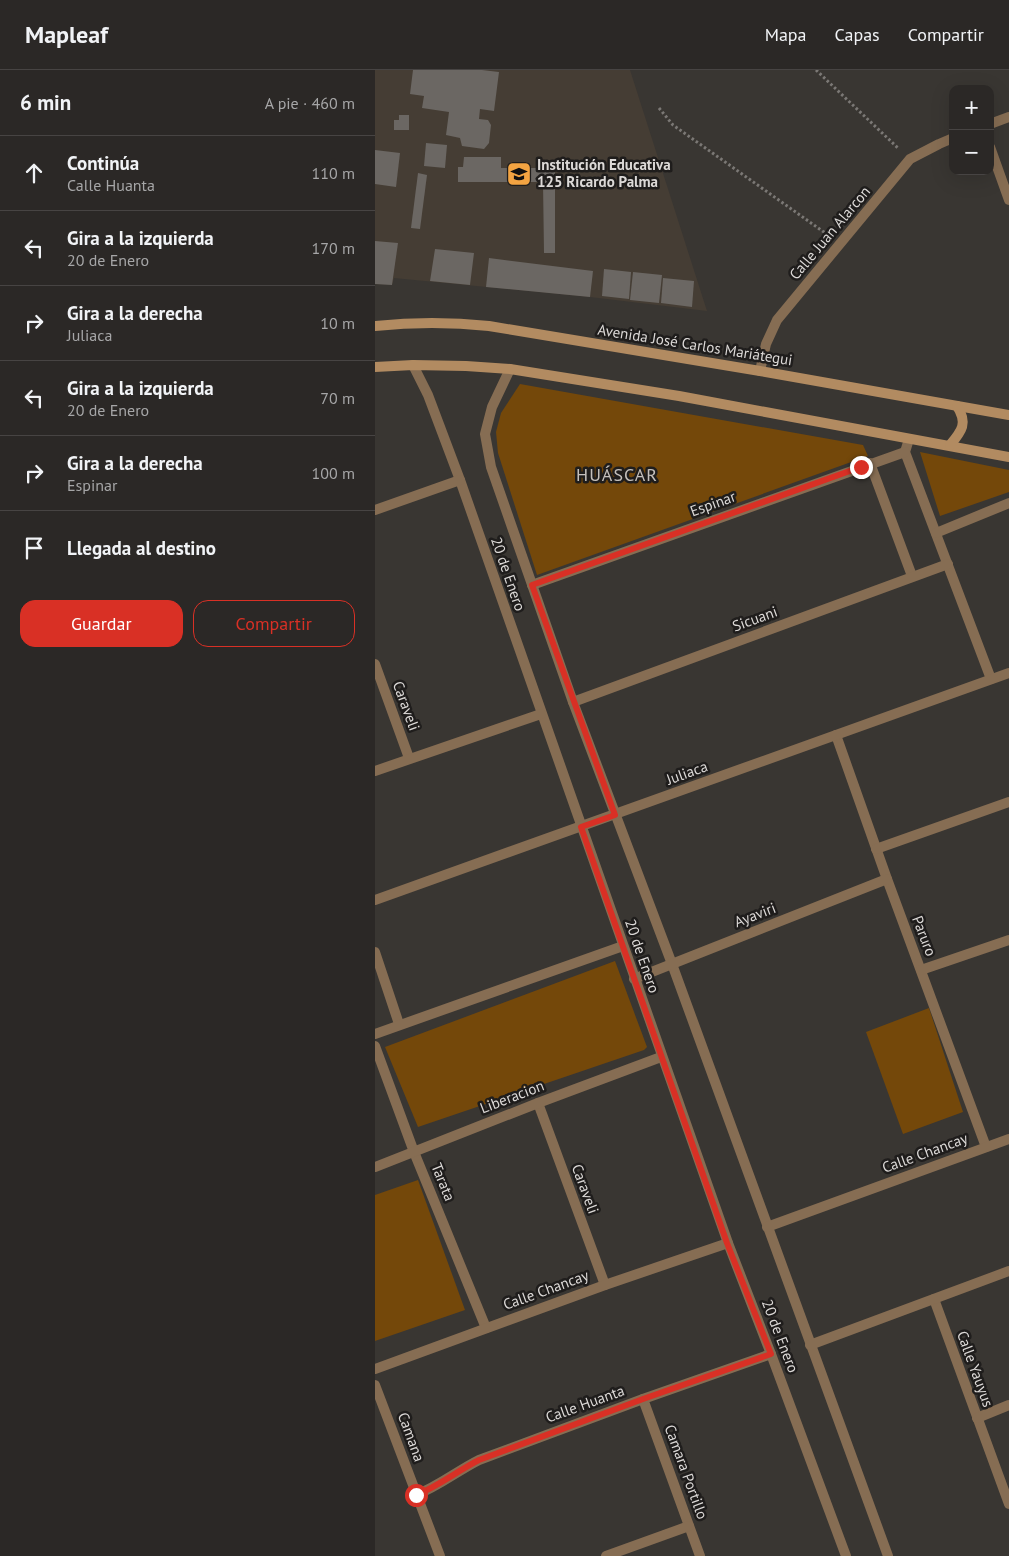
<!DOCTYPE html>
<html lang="es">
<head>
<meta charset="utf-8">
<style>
  :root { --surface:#2b2826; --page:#33302e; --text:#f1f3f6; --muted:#a6a6a7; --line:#474443; --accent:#d93025 }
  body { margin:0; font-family:"PT Sans",sans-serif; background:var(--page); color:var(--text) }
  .controls { position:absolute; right:15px; top:15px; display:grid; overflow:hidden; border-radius:10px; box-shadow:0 5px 20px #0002 }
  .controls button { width:45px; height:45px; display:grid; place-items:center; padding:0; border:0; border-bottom:1px solid var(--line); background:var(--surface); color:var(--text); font:25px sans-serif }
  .stop { position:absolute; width:15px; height:15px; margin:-11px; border:4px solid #d93025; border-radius:50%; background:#fff }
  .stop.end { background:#d93025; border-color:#fff; box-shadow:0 1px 5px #0008 }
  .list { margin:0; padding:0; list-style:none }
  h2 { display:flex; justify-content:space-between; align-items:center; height:65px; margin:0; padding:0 20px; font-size:21px }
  h2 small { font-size:16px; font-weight:400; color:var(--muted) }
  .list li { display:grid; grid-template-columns:32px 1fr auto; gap:15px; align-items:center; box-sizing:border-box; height:75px; padding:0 20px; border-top:1px solid var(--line) }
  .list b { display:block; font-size:19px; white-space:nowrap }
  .list p { margin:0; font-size:16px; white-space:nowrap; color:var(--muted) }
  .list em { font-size:16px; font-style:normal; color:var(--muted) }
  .actions { display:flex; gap:10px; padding:15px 20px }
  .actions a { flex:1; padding:11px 0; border:1px solid var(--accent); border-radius:15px; text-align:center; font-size:18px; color:var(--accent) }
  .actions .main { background:var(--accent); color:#fff }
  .icon { flex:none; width:28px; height:28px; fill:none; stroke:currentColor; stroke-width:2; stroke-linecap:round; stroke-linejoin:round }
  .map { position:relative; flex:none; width:634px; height:1486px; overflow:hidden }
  header { display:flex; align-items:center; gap:30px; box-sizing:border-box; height:70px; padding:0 25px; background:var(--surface); border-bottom:1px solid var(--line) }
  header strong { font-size:24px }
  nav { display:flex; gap:28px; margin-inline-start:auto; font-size:18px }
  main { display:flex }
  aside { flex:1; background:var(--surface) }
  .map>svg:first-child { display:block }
</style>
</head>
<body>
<header>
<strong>Mapleaf</strong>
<nav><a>Mapa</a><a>Capas</a><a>Compartir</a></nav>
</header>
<main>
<aside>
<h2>6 min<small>A pie · 460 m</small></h2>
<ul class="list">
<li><svg class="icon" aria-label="ahead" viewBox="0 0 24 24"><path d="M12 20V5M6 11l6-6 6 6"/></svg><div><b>Continúa</b><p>Calle Huanta</p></div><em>110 m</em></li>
<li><svg class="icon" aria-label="left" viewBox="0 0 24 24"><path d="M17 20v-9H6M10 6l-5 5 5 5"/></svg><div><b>Gira a la izquierda</b><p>20 de Enero</p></div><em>170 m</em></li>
<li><svg class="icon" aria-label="right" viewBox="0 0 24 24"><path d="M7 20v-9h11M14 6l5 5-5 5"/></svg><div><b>Gira a la derecha</b><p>Juliaca</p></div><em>10 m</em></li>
<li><svg class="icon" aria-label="left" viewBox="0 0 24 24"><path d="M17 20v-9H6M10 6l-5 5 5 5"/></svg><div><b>Gira a la izquierda</b><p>20 de Enero</p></div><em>70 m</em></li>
<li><svg class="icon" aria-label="right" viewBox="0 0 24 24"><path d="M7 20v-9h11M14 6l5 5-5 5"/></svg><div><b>Gira a la derecha</b><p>Espinar</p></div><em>100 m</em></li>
<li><svg class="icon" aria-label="arrive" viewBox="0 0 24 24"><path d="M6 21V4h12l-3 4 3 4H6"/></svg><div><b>Llegada al destino</b></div></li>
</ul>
<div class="actions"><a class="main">Guardar</a><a>Compartir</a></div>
</aside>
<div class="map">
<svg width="634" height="1486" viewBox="0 0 634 1486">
  <rect width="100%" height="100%" fill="#393632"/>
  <path fill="#453d34" d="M 0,0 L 255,0 L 332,241 L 215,227 L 19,208 L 17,215 L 0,214 Z"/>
  <g fill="#74480a">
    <path d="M 145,314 L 488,375 L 493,386 L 162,505 L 123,383 L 121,362 L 126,343 Z"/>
    <path d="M 545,382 L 634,400 L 634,422 L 565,446 Z"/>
    <path d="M 240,891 L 272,977 L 269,980 L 43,1057 L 10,977 Z"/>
    <path d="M 554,938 L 588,1042 L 528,1064 L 491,962 Z"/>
    <path d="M 43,1110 L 90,1240 L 0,1271 L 0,1125 Z"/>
  </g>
  <g fill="#6b6763">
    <path d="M 38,0 L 107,0 L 124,2 L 119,41 L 105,39 L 104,49 L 113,50 L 116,55 L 114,73 L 109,79 L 87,76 L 85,68 L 71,65 L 74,42 L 47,38 L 49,26 L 35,24 Z"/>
    <path d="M 24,45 L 34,45 L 34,60 L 19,60 L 19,50 L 24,50 Z"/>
    <path d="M 51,73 L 72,75 L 70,98 L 49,96 Z"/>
    <path d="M 0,80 L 25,83 L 21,117 L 0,114 Z"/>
    <path d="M 89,87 L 126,87 L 126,98 L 180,98 L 180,183 L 169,183 L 168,112 L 83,112 L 83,97 L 88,97 Z"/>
    <path d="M 43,103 L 52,105 L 45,159 L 36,158 Z"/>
    <path d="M 0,171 L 23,173 L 17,215 L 0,214 Z"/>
    <path d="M 60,179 L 99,183 L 95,215 L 55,211 Z"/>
    <path d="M 114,188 L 218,201 L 215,227 L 111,217 Z"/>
    <path d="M 229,199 L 256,202 L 254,229 L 227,226 Z"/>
    <path d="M 258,202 L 287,205 L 284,233 L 255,230 Z"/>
    <path d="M 288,208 L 319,211 L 317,237 L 286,233 Z"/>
  </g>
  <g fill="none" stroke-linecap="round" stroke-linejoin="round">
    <g stroke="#7b7875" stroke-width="3" stroke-dasharray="2.5 2.5" stroke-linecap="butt">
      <path d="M 441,0 L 524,79"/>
      <path d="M 284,38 L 298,55 L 453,165"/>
    </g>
    <g stroke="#866d53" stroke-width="10">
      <path d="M 615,54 L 634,47"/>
      <path d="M 615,77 L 634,130"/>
      <path d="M 38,295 L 53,325 L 85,410 L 353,1173 L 396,1284 L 471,1486"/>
      <path d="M 135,299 L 117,337 L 110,364 L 116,397 L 198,632 L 297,894 L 513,1486"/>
      <path d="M 385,301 L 391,274 L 402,250 L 535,89 L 564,74 L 578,68"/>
      <path d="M 534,369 L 530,382 L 616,609"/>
      <path d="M 495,393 L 537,506"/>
      <path d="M 0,440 L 85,410"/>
      <path d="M 561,463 L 634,433"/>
      <path d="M 157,515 L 530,382"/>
      <path d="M 0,594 L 34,688"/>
      <path d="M 198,632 L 573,494"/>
      <path d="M 461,665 L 512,809 L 611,1077"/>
      <path d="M 0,701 L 166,644"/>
      <path d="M 501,779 L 634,732"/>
      <path d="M 0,830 L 634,603"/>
      <path d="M 0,882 L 24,954"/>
      <path d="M 546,900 L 634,870"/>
      <path d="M 259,909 L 512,809"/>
      <path d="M 0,964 L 248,876"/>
      <path d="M 0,976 L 39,1082 L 111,1258"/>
      <path d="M 163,1033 L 230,1215"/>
      <path d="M 0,1097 L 163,1033 L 286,987"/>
      <path d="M 392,1157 L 634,1069"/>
      <path d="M 559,1229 L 634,1434"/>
      <path d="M 435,1275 L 634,1201"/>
      <path d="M 0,1299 L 230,1215 L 353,1173"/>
      <path d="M 0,1315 L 65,1486"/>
      <path d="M 268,1329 L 325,1486"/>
      <path d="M 602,1348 L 634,1335"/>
      <path d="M 41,1425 C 64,1416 82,1401 104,1390 L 268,1329 L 396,1284"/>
      <path d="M 231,1486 L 314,1456"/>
    </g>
    <g stroke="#b28b61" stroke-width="10">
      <path d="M 0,256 C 39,252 75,252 114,256 L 385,301 L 634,345"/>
      <path d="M 0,297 L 38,295 L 91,296 L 135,299 L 304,326 L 634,387"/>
      <path d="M 575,375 C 587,361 593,353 582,336"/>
    </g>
  </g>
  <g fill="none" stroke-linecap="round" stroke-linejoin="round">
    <path stroke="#d93025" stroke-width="6" d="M 41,1425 C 64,1416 82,1401 104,1390 L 268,1329 L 396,1284 L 352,1173 L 206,757 L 240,745 L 157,515 L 486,397"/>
  </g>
  <defs>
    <symbol id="school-square" viewBox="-11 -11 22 22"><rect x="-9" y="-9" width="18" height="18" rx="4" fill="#f3a442" stroke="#1f1d1c"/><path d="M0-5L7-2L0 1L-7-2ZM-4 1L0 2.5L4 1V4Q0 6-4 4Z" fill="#111"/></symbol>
  </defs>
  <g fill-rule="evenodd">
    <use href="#school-square" x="130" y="90" width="28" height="28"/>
  </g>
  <g text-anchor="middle" stroke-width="5" stroke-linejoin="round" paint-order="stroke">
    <g font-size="15" font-weight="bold" fill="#dcd9d7" stroke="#1f1d1c" text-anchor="start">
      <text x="162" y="100">Institución Educativa<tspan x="162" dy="17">125 Ricardo Palma</tspan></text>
    </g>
    <g font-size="15" fill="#dcd9d7" stroke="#1f1d1c">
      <text transform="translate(455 163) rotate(-50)" y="5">Calle Juan Alarcon</text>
      <text transform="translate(320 275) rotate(9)" y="5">Avenida José Carlos Mariátegui</text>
      <text transform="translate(338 434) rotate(-20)" y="5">Espinar</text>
      <text transform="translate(133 504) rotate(71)" y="5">20 de Enero</text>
      <text transform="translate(380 549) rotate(-20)" y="5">Sicuani</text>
      <text transform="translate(31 636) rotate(70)" y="5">Caraveli</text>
      <text transform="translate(312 703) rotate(-20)" y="5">Juliaca</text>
      <text transform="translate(380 845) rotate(-21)" y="5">Ayaviri</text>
      <text transform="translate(549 866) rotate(69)" y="5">Paruro</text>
      <text transform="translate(267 886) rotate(71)" y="5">20 de Enero</text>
      <text transform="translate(137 1027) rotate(-21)" y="5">Liberacion</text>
      <text transform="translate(550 1083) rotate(-20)" y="5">Calle Chancay</text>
      <text transform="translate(68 1112) rotate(68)" y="5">Tarata</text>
      <text transform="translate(210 1119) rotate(70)" y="5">Caraveli</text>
      <text transform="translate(171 1220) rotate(-20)" y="5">Calle Chancay</text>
      <text transform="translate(405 1266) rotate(69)" y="5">20 de Enero</text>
      <text transform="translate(600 1299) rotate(70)" y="5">Calle Yauyus</text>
      <text transform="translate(210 1334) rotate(-20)" y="5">Calle Huanta</text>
      <text transform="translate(36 1367) rotate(70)" y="5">Camana</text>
      <text transform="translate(311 1402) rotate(70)" y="5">Camara Portillo</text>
    </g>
    <g font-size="18" letter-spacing="1" fill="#c5c0bc" stroke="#1f1d1c">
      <text x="242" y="411">HUÁSCAR</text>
    </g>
  </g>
</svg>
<div class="controls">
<button>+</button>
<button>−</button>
</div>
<div class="stop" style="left:41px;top:1425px"></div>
<div class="stop end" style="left:486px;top:397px"></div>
</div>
</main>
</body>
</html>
